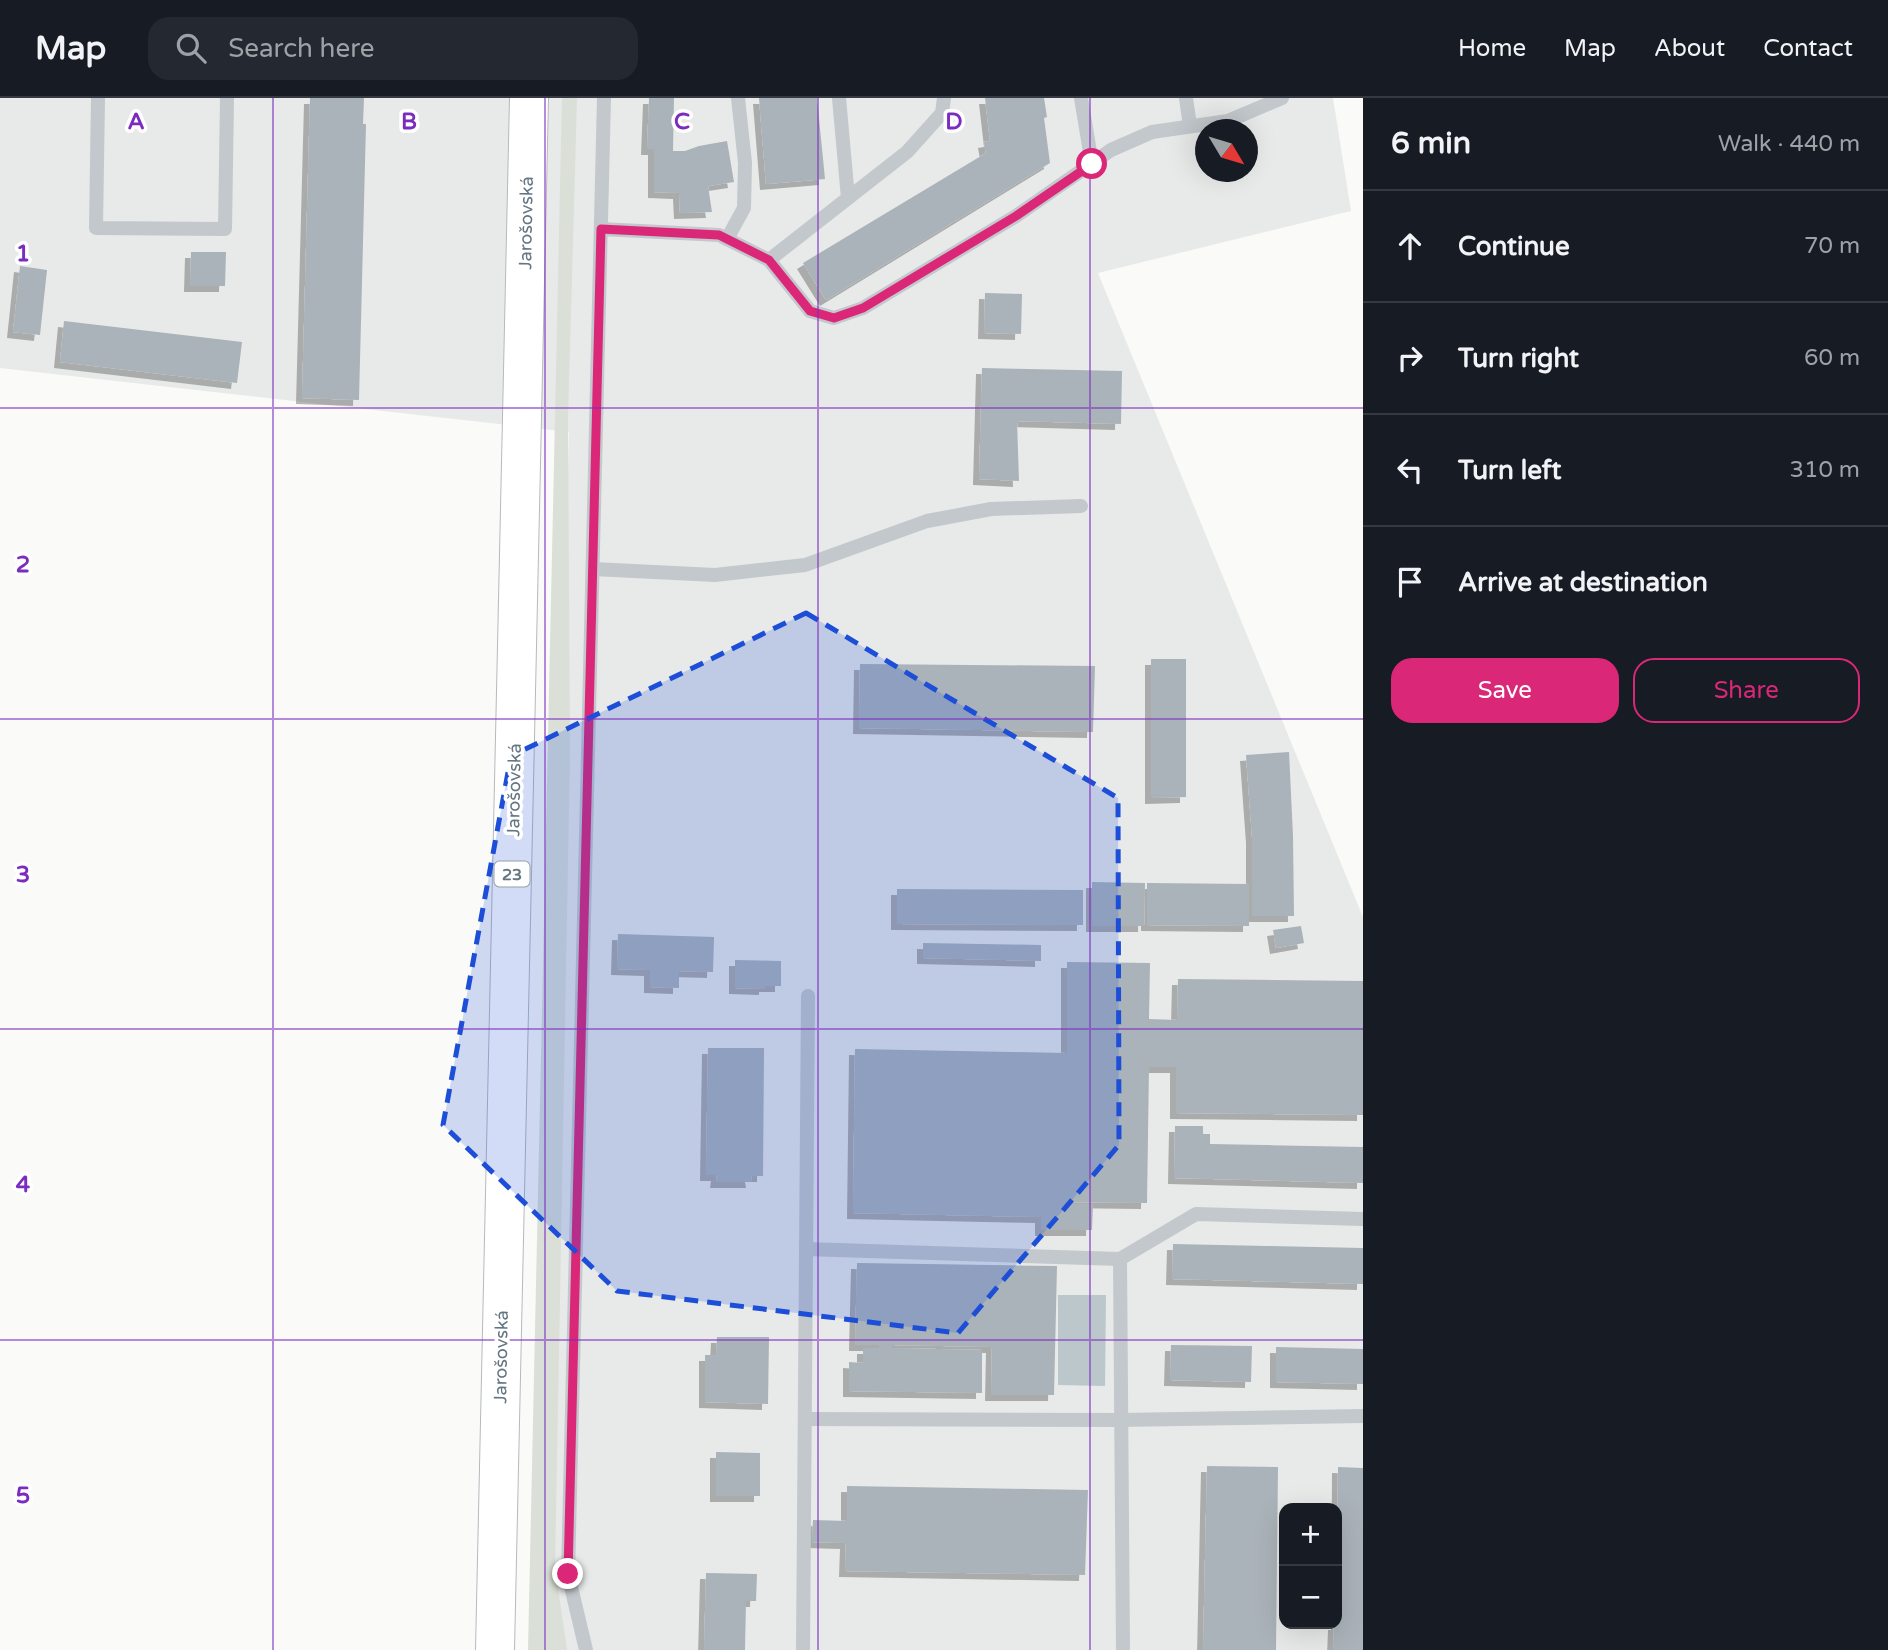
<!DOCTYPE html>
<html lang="en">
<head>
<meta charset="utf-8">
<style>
  :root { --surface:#171b24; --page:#242831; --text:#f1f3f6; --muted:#9ea1a6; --line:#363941; --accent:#db2777 }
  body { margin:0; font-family:"Varela Round",sans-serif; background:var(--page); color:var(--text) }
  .controls { position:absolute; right:21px; bottom:21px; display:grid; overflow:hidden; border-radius:14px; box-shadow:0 7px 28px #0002 }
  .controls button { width:63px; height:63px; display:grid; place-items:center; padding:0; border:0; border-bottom:2px solid var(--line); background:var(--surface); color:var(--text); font:35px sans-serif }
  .compass { position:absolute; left:1195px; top:21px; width:63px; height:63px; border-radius:50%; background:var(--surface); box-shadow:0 7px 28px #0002; rotate:128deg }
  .stop { position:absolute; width:21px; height:21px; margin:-16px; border:5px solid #db2777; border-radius:50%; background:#fff }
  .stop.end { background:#db2777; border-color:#fff; box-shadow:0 2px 7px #0008 }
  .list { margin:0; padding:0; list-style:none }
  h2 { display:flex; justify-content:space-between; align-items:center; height:91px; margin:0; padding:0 28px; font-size:30px }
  h2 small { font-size:23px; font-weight:400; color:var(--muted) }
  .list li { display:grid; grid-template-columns:46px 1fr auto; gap:21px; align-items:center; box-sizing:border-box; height:112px; padding:0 28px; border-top:2px solid var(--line) }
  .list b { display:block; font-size:26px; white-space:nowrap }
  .list em { font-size:23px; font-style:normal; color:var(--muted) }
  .actions { display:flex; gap:14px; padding:21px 28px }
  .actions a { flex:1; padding:16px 0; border:2px solid var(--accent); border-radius:21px; text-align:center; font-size:24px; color:var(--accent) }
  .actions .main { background:var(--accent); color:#fff }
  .icon { flex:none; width:38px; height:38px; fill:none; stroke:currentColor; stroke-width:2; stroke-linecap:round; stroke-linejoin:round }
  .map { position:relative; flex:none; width:1363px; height:1552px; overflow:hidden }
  header { display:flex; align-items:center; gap:42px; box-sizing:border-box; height:98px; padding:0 35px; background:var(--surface); border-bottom:2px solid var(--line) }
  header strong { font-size:33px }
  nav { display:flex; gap:38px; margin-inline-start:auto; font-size:24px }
  .search { width:490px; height:63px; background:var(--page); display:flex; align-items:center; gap:18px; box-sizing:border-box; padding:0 24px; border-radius:21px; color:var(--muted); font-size:26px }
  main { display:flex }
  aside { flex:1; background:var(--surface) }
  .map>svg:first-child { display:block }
</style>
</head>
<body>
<header>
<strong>Map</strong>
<div class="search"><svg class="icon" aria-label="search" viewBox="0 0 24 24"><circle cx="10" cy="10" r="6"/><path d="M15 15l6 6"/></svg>Search here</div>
<nav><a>Home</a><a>Map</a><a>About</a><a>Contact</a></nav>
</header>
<main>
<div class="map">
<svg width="1363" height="1552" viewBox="0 0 1363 1552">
  <defs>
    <filter id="shadow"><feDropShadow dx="-6" dy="6" stdDeviation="0" flood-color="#0004"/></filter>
  </defs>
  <rect width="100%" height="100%" fill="#fafaf8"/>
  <path fill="#e8e9e9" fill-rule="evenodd" d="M 0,0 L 1333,0 L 1351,113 L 1098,175 L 1363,819 L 1363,1552 L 538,1552 L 569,334 L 0,270 ZM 1206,32 L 1248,32 L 1248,74 L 1206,74 ZM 1284,1410 L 1337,1410 L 1337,1526 L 1284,1526 Z"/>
  <path fill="#dadfd7" d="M 562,0 L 577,0 L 568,319 L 570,657 L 555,1470 L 567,1552 L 528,1552 Z"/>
  <path fill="#bbc7cb" d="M 1058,1197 L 1106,1197 L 1105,1288 L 1058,1287 Z"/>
  <g fill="#aab3b9" filter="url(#shadow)">
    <path d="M 310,0 L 364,0 L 363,26 L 366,26 L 359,302 L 302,300 Z"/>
    <path d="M 649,0 L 674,0 L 673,53 L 685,53 L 699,48 L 727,43 L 734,84 L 708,88 L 712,114 L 680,115 L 679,95 L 654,94 L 654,51 L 647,51 Z"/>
    <path d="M 759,0 L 817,0 L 825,81 L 766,86 Z"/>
    <path d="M 985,0 L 1044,0 L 1047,19 L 1044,20 L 1050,65 L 826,202 L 803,165 L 986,55 L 984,44 L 990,43 Z"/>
    <path d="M 191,154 L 226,154 L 225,188 L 190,188 Z"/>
    <path d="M 20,168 L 47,172 L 40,237 L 13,234 Z"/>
    <path d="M 985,195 L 1022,196 L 1021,236 L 984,235 Z"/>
    <path d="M 64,223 L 242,244 L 237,285 L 60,264 Z"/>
    <path d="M 982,270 L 1122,273 L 1121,326 L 1017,323 L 1019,383 L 979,381 Z"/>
    <path d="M 1151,561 L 1186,561 L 1186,699 L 1151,700 Z"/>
    <path d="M 860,566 L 1095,568 L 1093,634 L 859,630 Z"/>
    <path d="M 1289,654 L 1293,738 L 1294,818 L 1252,818 L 1252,739 L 1246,657 Z"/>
    <path d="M 1092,784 L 1145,785 L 1144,828 L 1092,828 Z"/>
    <path d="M 1147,785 L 1249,786 L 1249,828 L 1147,827 Z"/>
    <path d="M 897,791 L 1083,792 L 1083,827 L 897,826 Z"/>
    <path d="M 1301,828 L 1304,845 L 1276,850 L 1273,832 Z"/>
    <path d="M 618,836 L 714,839 L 713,874 L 679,873 L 679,890 L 650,889 L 650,872 L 617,871 Z"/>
    <path d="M 923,845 L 1041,847 L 1041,863 L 923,860 Z"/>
    <path d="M 735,862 L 781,863 L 781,888 L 765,888 L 765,891 L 735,890 Z"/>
    <path d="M 1067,864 L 1150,865 L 1149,921 L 1177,922 L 1178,881 L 1363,883 L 1363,1017 L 1176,1015 L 1176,969 L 1149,969 L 1147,1105 L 1065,1104 L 1065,1106 L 1093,1106 L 1092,1132 L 1041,1132 L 1041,1119 L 853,1115 L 855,951 L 1067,955 Z"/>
    <path d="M 708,950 L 764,950 L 763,1078 L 751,1078 L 752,1084 L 716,1084 L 717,1077 L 706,1077 Z"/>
    <path d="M 1175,1028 L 1203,1028 L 1203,1036 L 1210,1036 L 1210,1046 L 1363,1049 L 1363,1085 L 1174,1080 Z"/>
    <path d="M 1173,1146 L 1363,1150 L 1363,1186 L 1172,1181 Z"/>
    <path d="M 857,1165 L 1057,1168 L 1054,1297 L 991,1297 L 992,1249 L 892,1247 L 892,1250 L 982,1252 L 982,1295 L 849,1293 L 849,1264 L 863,1265 L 863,1250 L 879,1250 L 879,1247 L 855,1247 Z"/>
    <path d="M 717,1239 L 769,1239 L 768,1306 L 705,1304 L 705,1257 L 716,1257 Z"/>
    <path d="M 1171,1247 L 1252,1248 L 1251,1284 L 1170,1282 Z"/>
    <path d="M 1276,1249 L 1363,1251 L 1363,1286 L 1276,1284 Z"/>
    <path d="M 716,1354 L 760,1355 L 760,1398 L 716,1398 Z"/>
    <path d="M 1207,1368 L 1278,1369 L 1276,1552 L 1203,1552 Z"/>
    <path d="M 1338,1369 L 1363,1370 L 1363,1552 L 1333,1552 L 1334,1526 L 1337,1526 Z"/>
    <path d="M 847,1388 L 1088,1392 L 1085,1477 L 845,1473 L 846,1445 L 812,1444 L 813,1422 L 847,1423 Z"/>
    <path d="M 706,1475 L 757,1476 L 756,1503 L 746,1503 L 745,1552 L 704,1552 Z"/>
  </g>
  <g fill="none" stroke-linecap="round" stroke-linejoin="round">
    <defs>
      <path id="primary" d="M 495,1552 L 529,0"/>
    </defs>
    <use href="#primary" stroke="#b5babe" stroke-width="40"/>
    <g stroke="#c3c8cc" stroke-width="14">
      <path d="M 98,0 L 96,130 L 225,131 L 227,0"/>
      <path d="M 839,0 L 848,100"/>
      <path d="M 1081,0 L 1092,66"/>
      <path d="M 1186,0 L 1190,28"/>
      <path d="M 601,131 L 719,137 L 769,162 L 810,213 L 834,220 L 863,210 L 1016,118 L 1111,52 L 1152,34 L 1228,23 L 1282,0"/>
      <path d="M 727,141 L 744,110 L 745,65 L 738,0"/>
      <path d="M 769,162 L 907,54 L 942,15 L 944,0"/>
      <path d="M 593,471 L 715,477 L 805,467 L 927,423 L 991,411 L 1081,408"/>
      <path d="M 806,1151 L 1120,1161 L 1196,1116 L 1363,1121"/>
      <path d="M 1120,1161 L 1123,1552"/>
      <path d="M 805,1321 L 1120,1322 L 1363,1318"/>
      <path d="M 586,1552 L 568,1476 L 604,0"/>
      <path d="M 803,1552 L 808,898"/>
    </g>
    <use href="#primary" stroke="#fff" stroke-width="38"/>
  </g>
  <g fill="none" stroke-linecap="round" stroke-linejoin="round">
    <path stroke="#db2777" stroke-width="9" d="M 568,1476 L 601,131 L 719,137 L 769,162 L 810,213 L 834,220 L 863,210 L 1016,118 L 1092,66"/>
  </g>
  <path fill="#1d4ed8" fill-opacity="0.2" stroke="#1d4ed8" stroke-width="5" stroke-dasharray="14 9" stroke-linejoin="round" d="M 806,515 L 1118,700 L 1119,1047 L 958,1235 L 617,1193 L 443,1027 L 511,658 Z"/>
  <path fill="none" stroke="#7b2cbf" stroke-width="2" stroke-opacity="0.55" d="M 273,0 L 273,1552M 545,0 L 545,1552M 818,0 L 818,1552M 1090,0 L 1090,1552M 0,310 L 1363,310M 0,621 L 1363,621M 0,931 L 1363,931M 0,1242 L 1363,1242"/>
  <g text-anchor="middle" stroke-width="7" stroke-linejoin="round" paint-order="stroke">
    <rect fill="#fff" stroke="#939fa8" stroke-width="2" x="494.5" y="763.5" width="35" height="25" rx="5"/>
    <g font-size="16" font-weight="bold" fill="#657683">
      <text x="512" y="782">23</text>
    </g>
    <g font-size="18" fill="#657683" stroke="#fff">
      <text transform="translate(526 125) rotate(-89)" y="6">Jarošovská</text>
      <text transform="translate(514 692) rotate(-89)" y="6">Jarošovská</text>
      <text transform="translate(501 1259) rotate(-89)" y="6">Jarošovská</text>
    </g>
  </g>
  <g font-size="23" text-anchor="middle" font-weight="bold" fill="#7b2cbf" stroke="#fff" stroke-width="7" stroke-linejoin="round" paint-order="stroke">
    <text x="136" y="31">A</text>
    <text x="409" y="31">B</text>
    <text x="682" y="31">C</text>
    <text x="954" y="31">D</text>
    <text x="23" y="163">1</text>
    <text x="23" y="474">2</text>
    <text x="23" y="784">3</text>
    <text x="23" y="1094">4</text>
    <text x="23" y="1405">5</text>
  </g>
</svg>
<div class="controls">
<button>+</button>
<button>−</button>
</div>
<svg class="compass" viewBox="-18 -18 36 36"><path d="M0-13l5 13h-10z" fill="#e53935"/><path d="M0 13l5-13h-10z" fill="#9ea1a6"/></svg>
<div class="stop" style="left:1092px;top:66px"></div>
<div class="stop end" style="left:568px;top:1476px"></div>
</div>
<aside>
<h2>6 min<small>Walk · 440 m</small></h2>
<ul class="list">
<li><svg class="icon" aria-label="ahead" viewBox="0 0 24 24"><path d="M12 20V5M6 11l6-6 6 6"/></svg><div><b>Continue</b></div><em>70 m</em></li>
<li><svg class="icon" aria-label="right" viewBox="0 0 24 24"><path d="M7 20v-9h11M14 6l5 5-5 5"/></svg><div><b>Turn right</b></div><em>60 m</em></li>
<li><svg class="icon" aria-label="left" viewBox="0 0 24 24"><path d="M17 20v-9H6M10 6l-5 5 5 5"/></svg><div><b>Turn left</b></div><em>310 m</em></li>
<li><svg class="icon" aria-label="arrive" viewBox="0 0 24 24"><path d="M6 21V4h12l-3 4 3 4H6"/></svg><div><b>Arrive at destination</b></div></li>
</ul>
<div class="actions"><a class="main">Save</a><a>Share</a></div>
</aside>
</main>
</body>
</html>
